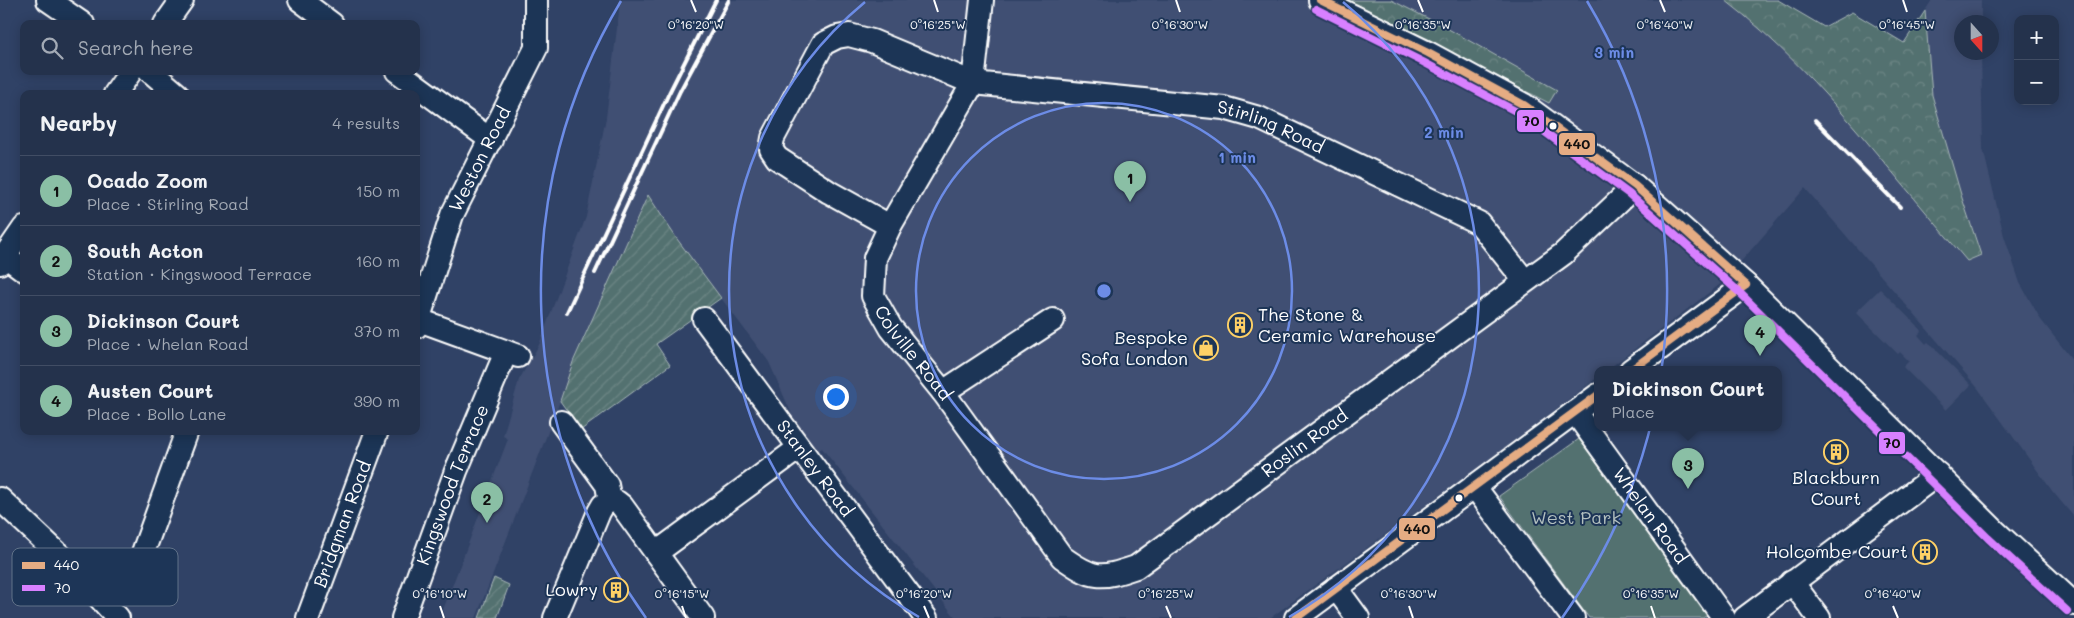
<!DOCTYPE html>
<html lang="en">
<head>
<meta charset="utf-8">
<style>
  :root { --surface:#24324c; --page:#303e56; --text:#f1f3f6; --muted:#a3aab5; --line:#414d64; --accent:#8abfa5 }
  body { margin:0; font-family:Mali,sans-serif; background:var(--page); color:var(--text) }
  .controls { position:absolute; right:15px; top:15px; display:grid; overflow:hidden; border-radius:10px; box-shadow:0 2px 12px #0003 }
  .controls button { width:45px; height:45px; display:grid; place-items:center; padding:0; border:0; border-bottom:1px solid var(--line); background:var(--surface); color:var(--text); font:25px sans-serif }
  .compass { position:absolute; left:1954px; top:15px; width:45px; height:45px; border-radius:50%; background:var(--surface); box-shadow:0 2px 12px #0003; rotate:159deg }
  .you { position:absolute; left:835px; top:396px; width:18px; height:18px; margin:-12px; border:4px solid #fff; border-radius:50%; background:#1a73e8; box-shadow:0 0 0 8px #1a73e833 }
  .badge { display:grid; place-items:center; width:32px; height:32px; border-radius:50%; background:var(--accent); color:#111; font-size:16px; font-weight:700 }
  .pin { position:absolute; translate:-50% -41px; filter:drop-shadow(0 1px 2px #0008) }
  .pin::after { content:''; position:absolute; top:26px; width:18px; height:15px; background:inherit; clip-path:polygon(0 0,100% 0,50% 100%) }
  .popup { position:absolute; left:1594px; top:366px; width:188px; height:65px; box-sizing:border-box; display:grid; place-content:center; border-radius:10px; background:var(--surface); filter:drop-shadow(0 1px 4px #0005); font-size:16px; white-space:nowrap; color:var(--muted) }
  .popup b { font-size:19px; color:var(--text) }
  .popup::after { content:''; position:absolute; left:50%; top:100%; margin-left:-10px; border:10px solid transparent; border-top-color:var(--surface) }
  .list { margin:0; padding:0; list-style:none }
  h2 { display:flex; justify-content:space-between; align-items:center; height:65px; margin:0; padding:0 20px; font-size:21px }
  h2 small { font-size:16px; font-weight:400; color:var(--muted) }
  .list li { display:grid; grid-template-columns:32px 1fr auto; gap:15px; align-items:center; box-sizing:border-box; height:70px; padding:0 20px; border-top:1px solid var(--line) }
  .list b { display:block; font-size:19px; white-space:nowrap }
  .list p { margin:0; font-size:16px; white-space:nowrap; color:var(--muted) }
  .list em { font-size:16px; font-style:normal; color:var(--muted) }
  .icon { flex:none; width:28px; height:28px; fill:none; stroke:currentColor; stroke-width:2; stroke-linecap:round; stroke-linejoin:round }
  .map { position:relative; flex:none; width:2074px; height:618px; overflow:hidden }
  .search { position:absolute; background:var(--surface); box-shadow:0 2px 12px #0003; left:20px; top:20px; width:400px; height:55px; display:flex; align-items:center; gap:12px; box-sizing:border-box; padding:0 18px; border-radius:10px; color:var(--muted); font-size:19px }
  .panel { position:absolute; background:var(--surface); box-shadow:0 2px 12px #0003; left:20px; top:90px; width:400px; height:345px; border-radius:10px }
  .map>svg:first-child { display:block }
</style>
</head>
<body>
<div class="map">
<svg width="2074" height="618" viewBox="0 0 2074 618">
  <defs>
    <pattern id="forest-crowns" width="20" height="18" patternUnits="userSpaceOnUse" patternTransform="scale(1.25)"><rect width="20" height="18" fill="#537170"/><path d="M2 6a3 3 0 1 1 6 0M12 15a3 3 0 1 1 6 0" fill="none" stroke="#6d8685"/></pattern>
    <pattern id="garden-furrows" width="10" height="10" patternUnits="userSpaceOnUse" patternTransform="scale(1.25)"><rect width="10" height="10" fill="#537170"/><path d="M-1 1l2-2M0 10L10 0M9 11l2-2" fill="none" stroke="#6d8685"/></pattern>
  </defs>
  <rect width="100%" height="100%" fill="#304266"/>
  <filter id="ink" filterUnits="userSpaceOnUse"><feTurbulence type="fractalNoise" baseFrequency=".02" numOctaves="2"/><feDisplacementMap in="SourceGraphic" scale="10" xChannelSelector="R" yChannelSelector="G"/><feConvolveMatrix kernelMatrix="1 2 1 2 8 2 1 2 1" color-interpolation-filters="sRGB"/></filter>
  <g filter="url(#ink)">
    <g fill="#415073">
      <path d="M 619,0 L 1778,0 L 1824,27 L 1852,12 L 1904,43 L 1932,0 L 1981,0 L 1981,22 L 1962,22 L 1962,52 L 1981,53 L 1983,149 L 2004,236 L 2020,283 L 2041,320 L 2074,362 L 2074,517 L 2053,492 L 1977,387 L 1805,188 L 1723,282 L 1607,370 L 1598,370 L 1598,377 L 1496,454 L 1270,618 L 956,618 L 822,448 L 810,456 L 769,362 L 677,239 L 648,196 L 573,362 L 560,401 L 476,618 L 440,618 L 508,439 L 503,436 L 519,380 L 539,345 L 586,217 L 606,118 L 619,12 Z"/>
      <path d="M 1880,289 L 1922,331 L 1918,335 L 1926,344 L 1928,342 L 1971,385 L 1946,410 L 1903,367 L 1909,361 L 1900,352 L 1898,354 L 1856,312 Z"/>
    </g>
    <path fill="#537170" stroke="#a9b8b8" d="M 1579,439 L 1707,615 L 1703,618 L 1589,618 L 1499,496 Z"/>
    <g fill="url(#forest-crowns)" stroke="#a9b8b8">
      <path d="M 1346,0 L 1391,0 L 1443,26 L 1557,90 L 1549,103 Z"/>
      <path d="M 1725,0 L 1778,0 L 1824,27 L 1852,12 L 1904,43 L 1925,11 L 1932,95 L 1962,198 L 1981,255 L 1967,261 C 1932,219 1897,178 1862,136 C 1820,87 1776,39 1725,0 Z"/>
    </g>
    <g fill="url(#garden-furrows)" stroke="#a9b8b8">
      <path d="M 648,195 L 677,239 L 721,298 L 656,344 L 670,365 L 581,430 L 560,401 L 573,362 Z"/>
      <path d="M 494,578 L 509,585 L 497,618 L 479,618 Z"/>
    </g>
    <g fill="none" stroke-linecap="round" stroke-linejoin="round">
      <defs>
        <g id="minor">
          <path d="M 48,0 L 83,24"/>
          <path d="M 300,0 L 332,24"/>
          <path id="s1" d="M 982,0 L 973,83 L 890,226 L 875,258 L 873,296 L 891,328 L 943,392 L 1062,557 C 1094,580 1100,579 1136,567 L 1563,254 L 1635,186"/>
          <path d="M 1320,0 L 1428,53 L 1524,105 L 1635,186 L 1746,285 L 1995,531 L 2074,604"/>
          <path d="M 165,24 L 182,0"/>
          <path d="M 150,71 L 177,94"/>
          <path d="M 397,71 L 491,140"/>
          <path d="M 115,94 L 131,71"/>
          <path id="s2" d="M 890,226 L 829,192 L 777,158 L 771,149 L 773,138 L 823,44 L 837,37 L 849,35 L 872,41 L 973,83 L 1224,108 L 1259,118 L 1479,223 L 1525,281"/>
          <path d="M 5,256 L 24,270"/>
          <path d="M 0,263 L 24,228"/>
          <path id="s3" d="M 704,319 L 926,618"/>
          <path d="M 419,320 L 518,356"/>
          <path id="s4" d="M 416,327 L 452,215 L 536,48 L 536,0"/>
          <path d="M 1631,370 L 1746,285"/>
          <path d="M 943,392 L 1053,320"/>
          <path id="s5" d="M 1575,412 L 1724,618"/>
          <path d="M 561,422 L 607,485 L 610,501"/>
          <path d="M 1474,486 L 1573,618"/>
          <path d="M 0,499 L 67,562 L 118,618"/>
          <path d="M 610,501 L 617,502 L 622,506 L 703,618"/>
          <path d="M 656,553 L 799,448"/>
          <path d="M 1792,582 L 1819,618"/>
          <path d="M 1336,588 L 1358,618"/>
          <path d="M 101,597 L 127,574 L 141,558 L 187,431"/>
          <path id="s6" d="M 308,618 L 377,431"/>
          <path id="s7" d="M 403,618 L 456,471 L 506,352"/>
          <path d="M 555,618 L 599,512 L 603,505 L 610,501"/>
          <path d="M 1296,618 L 1598,395"/>
          <path d="M 1745,618 L 1938,474"/>
        </g>
      </defs>
      <use href="#minor" stroke="#fff" stroke-width="26"/>
      <use href="#minor" stroke="#1d3557" stroke-width="22"/>
      <g stroke="#fff" stroke-width="4">
        <path d="M 1815,120 L 1900,207"/>
        <path d="M 595,273 L 680,91 L 729,0"/>
        <path d="M 567,312 L 669,93 L 716,0"/>
      </g>
      <defs>
        <g id="bus-1">
          <path d="M 1320,0 L 1428,53 L 1524,105 L 1635,186 L 1746,285"/>
          <path d="M 1631,370 L 1746,285"/>
          <path d="M 1296,618 L 1598,395"/>
        </g>
        <path id="bus-2" d="M 1316,9 L 1423,62 L 1519,113 L 1629,194 L 1739,292 L 1988,538 L 2067,611"/>
      </defs>
      <use href="#bus-1" stroke="#1d3557" stroke-width="11"/>
      <use href="#bus-2" stroke="#1d3557" stroke-width="11"/>
      <use href="#bus-1" stroke="#e5ac83" stroke-width="8"/>
      <use href="#bus-2" stroke="#d880ff" stroke-width="8"/>
    </g>
  </g>
  <path fill="none" stroke="#fff" stroke-width="2" d="M 691,0 L 696,12M 934,0 L 938,12M 1176,0 L 1180,12M 1418,0 L 1423,12M 1660,0 L 1665,12M 1903,0 L 1907,12M 440,606 L 444,618M 682,606 L 686,618M 924,606 L 929,618M 1166,606 L 1171,618M 1409,606 L 1413,618M 1651,606 L 1655,618M 1893,606 L 1898,618"/>
  <g fill="none" stroke="#6c8ce6" stroke-width="2.5">
    <circle cx="1104" cy="291" r="188"/>
    <path d="M919 617A375 375 0 0 1 865 2M1343 2A375 375 0 0 1 1289 617"/>
    <path d="M646 618A563 563 0 0 1 621 1M1587 1A563 563 0 0 1 1562 618"/>
  </g>
  <defs>
    <symbol id="building-ring" viewBox="-11 -11 22 22"><circle r="9.5" fill="#1d3557" stroke="#ffd166" stroke-width="1.5"/><path d="M-4-6H4V6H1V3H-1V6H-4ZM-2.5-4.3h1.7v1.8h-1.7ZM.8-4.3h1.7v1.8H.8ZM-2.5-1h1.7V.8h-1.7ZM.8-1h1.7V.8H.8Z" fill="#ffd166"/></symbol>
    <symbol id="shop-ring" viewBox="-11 -11 22 22"><circle r="9.5" fill="#1d3557" stroke="#ffd166" stroke-width="1.5"/><path d="M-5-2.5h2.3a2.7 3.5 0 0 1 5.4 0H5L5.5 6h-11ZM-1.5-2.5h3a1.5 2.3 0 0 0-3 0Z" fill="#ffd166"/></symbol>
  </defs>
  <g fill-rule="evenodd">
    <use href="#building-ring" x="1226" y="311" width="28" height="28"/>
    <use href="#shop-ring" x="1192" y="334" width="28" height="28"/>
    <use href="#building-ring" x="1822" y="438" width="28" height="28"/>
    <use href="#building-ring" x="1911" y="538" width="28" height="28"/>
    <use href="#building-ring" x="602" y="576" width="28" height="28"/>
  </g>
  <g fill="#fff" stroke="#1d3557" stroke-width="2">
    <circle cx="1553" cy="126" r="4.5"/>
    <circle cx="1459" cy="498" r="4.5"/>
  </g>
  <g text-anchor="middle" stroke-width="4" stroke-linejoin="round" paint-order="stroke">
    <g font-size="18" fill="#fff" stroke="#1d3557">
      <text dy="6" stroke="none"><textPath href="#s2" startOffset="724">Stirling Road</textPath></text>
      <text dy="6" stroke="none"><textPath href="#s4" startOffset="180">Weston Road</textPath></text>
      <text dy="6" stroke="none"><textPath href="#s1" startOffset="392">Colville Road</textPath></text>
      <text dy="6" stroke="none"><textPath href="#s1" startOffset="934">Roslin Road</textPath></text>
      <text dy="6" stroke="none"><textPath href="#s3" startOffset="186">Stanley Road</textPath></text>
      <text dy="6" stroke="none"><textPath href="#s7" startOffset="142">Kingswood Terrace</textPath></text>
      <text dy="6" stroke="none"><textPath href="#s5" startOffset="128">Whelan Road</textPath></text>
      <text dy="6" stroke="none"><textPath href="#s6" startOffset="100">Bridgman Road</textPath></text>
    </g>
    <g font-size="18" fill="#fff" stroke="#1d3557" text-anchor="end">
      <text x="1258" y="321" text-anchor="start">The Stone &amp;<tspan x="1258" dy="21">Ceramic Warehouse</tspan></text>
      <text x="1188" y="344">Bespoke<tspan x="1188" dy="21">Sofa London</tspan></text>
      <text x="1836" y="484" text-anchor="middle">Blackburn<tspan x="1836" dy="21">Court</tspan></text>
      <text x="1908" y="558">Holcombe Court</text>
      <text x="598" y="596">Lowry</text>
    </g>
    <g font-size="18" fill="#b2bfbf" stroke="#1d3557">
      <text x="1576" y="524">West Park</text>
    </g>
  </g>
  <rect x="12" y="548" width="166" height="58" rx="8" fill="#1d3557" stroke="#617289" stroke-width="1"/>
  <rect x="22" y="562" width="23" height="7" fill="#e5ac83"/>
  <rect x="22" y="585" width="23" height="6" fill="#d880ff"/>
  <g font-size="14" fill="#fff">
    <text x="54" y="570">440</text>
    <text x="54" y="593">70</text>
  </g>
  <g font-size="12" text-anchor="middle" fill="#fff" stroke="#1d3557" stroke-width="4" stroke-linejoin="round" paint-order="stroke">
    <text x="1907" y="29">0°16'45"W</text>
    <text x="696" y="29">0°16'20"W</text>
    <text x="938" y="29">0°16'25"W</text>
    <text x="1180" y="29">0°16'30"W</text>
    <text x="1423" y="29">0°16'35"W</text>
    <text x="1665" y="29">0°16'40"W</text>
    <text x="440" y="598">0°16'10"W</text>
    <text x="682" y="598">0°16'15"W</text>
    <text x="924" y="598">0°16'20"W</text>
    <text x="1166" y="598">0°16'25"W</text>
    <text x="1409" y="598">0°16'30"W</text>
    <text x="1651" y="598">0°16'35"W</text>
    <text x="1893" y="598">0°16'40"W</text>
  </g>
  <circle cx="1104" cy="291" r="8" fill="#6c8ce6" stroke="#1d3557" stroke-width="2.5"/>
  <g font-size="15" text-anchor="middle" font-weight="bold" fill="#6c8ce6" stroke="#1d3557" stroke-width="4" stroke-linejoin="round" paint-order="stroke">
    <text x="1614" y="58">3 min</text>
    <text x="1444" y="138">2 min</text>
    <text x="1237" y="163">1 min</text>
  </g>
  <g stroke="#1d3557" stroke-width="2">
    <rect x="1516" y="109" width="29" height="24" rx="5" fill="#d880ff"/>
    <rect x="1558" y="132" width="38" height="24" rx="5" fill="#e5ac83"/>
    <rect x="1878" y="431" width="28" height="24" rx="5" fill="#d880ff"/>
    <rect x="1398" y="517" width="38" height="24" rx="5" fill="#e5ac83"/>
  </g>
  <g font-size="14" text-anchor="middle" font-weight="bold" fill="#111">
    <text x="1531" y="126">70</text>
    <text x="1577" y="149">440</text>
    <text x="1892" y="448">70</text>
    <text x="1417" y="534">440</text>
  </g>
</svg>
<div class="controls">
<button>+</button>
<button>−</button>
</div>
<svg class="compass" viewBox="-18 -18 36 36"><path d="M0-13l5 13h-10z" fill="#e53935"/><path d="M0 13l5-13h-10z" fill="#a3aab5"/></svg>
<div class="you"></div>
<div class="pin badge" style="left:1130px;top:202px">1</div>
<div class="pin badge" style="left:487px;top:523px">2</div>
<div class="pin badge" style="left:1688px;top:489px">3</div>
<div class="popup"><b>Dickinson Court</b>Place</div>
<div class="pin badge" style="left:1760px;top:356px">4</div>
<div class="search"><svg class="icon" aria-label="search" viewBox="0 0 24 24"><circle cx="10" cy="10" r="6"/><path d="M15 15l6 6"/></svg>Search here</div>
<section class="panel">
<h2>Nearby<small>4 results</small></h2>
<ul class="list">
<li><span class="badge">1</span><div><b>Ocado Zoom</b><p>Place · Stirling Road</p></div><em>150 m</em></li>
<li><span class="badge">2</span><div><b>South Acton</b><p>Station · Kingswood Terrace</p></div><em>160 m</em></li>
<li><span class="badge">3</span><div><b>Dickinson Court</b><p>Place · Whelan Road</p></div><em>370 m</em></li>
<li><span class="badge">4</span><div><b>Austen Court</b><p>Place · Bollo Lane</p></div><em>390 m</em></li>
</ul>
</section>
</div>
</body>
</html>
